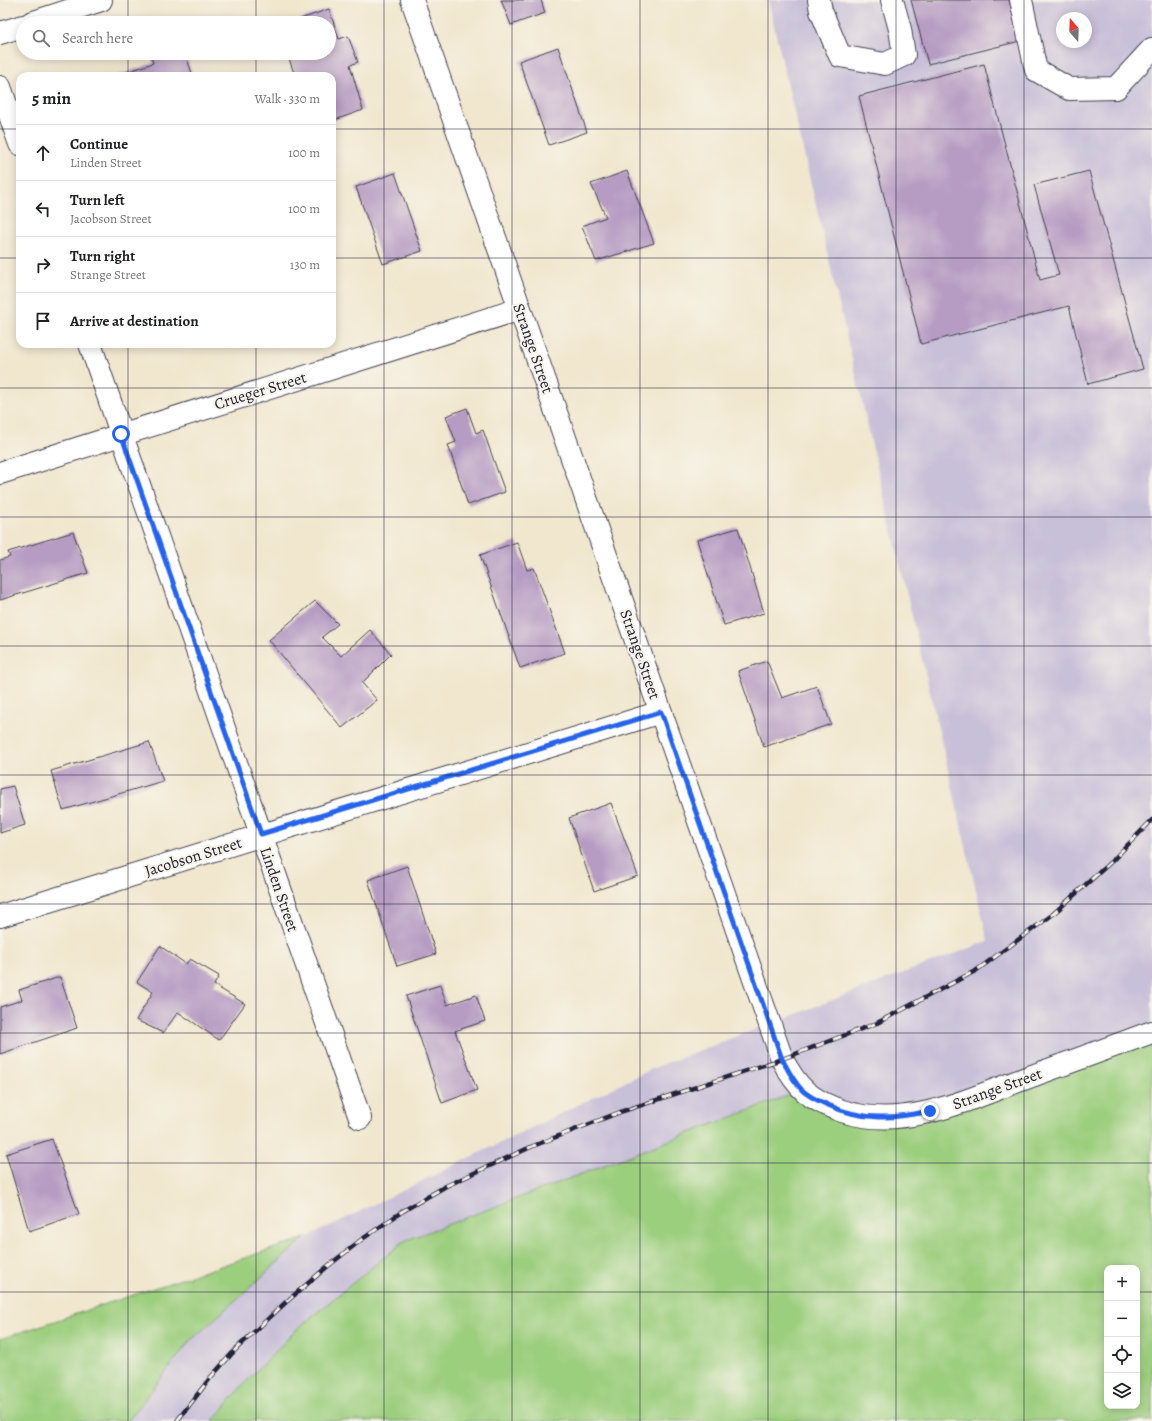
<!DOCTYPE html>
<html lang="en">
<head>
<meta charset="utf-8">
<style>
  :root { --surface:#fff; --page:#f6f6f6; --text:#202124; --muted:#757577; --line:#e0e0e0 }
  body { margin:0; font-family:Alegreya,serif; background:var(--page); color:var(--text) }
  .controls { position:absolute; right:12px; bottom:12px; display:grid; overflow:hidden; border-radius:8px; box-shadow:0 2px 10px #0003 }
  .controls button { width:36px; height:36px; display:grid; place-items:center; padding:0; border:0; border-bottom:1px solid var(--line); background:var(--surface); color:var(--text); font:20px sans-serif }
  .compass { position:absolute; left:1056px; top:12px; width:36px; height:36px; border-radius:50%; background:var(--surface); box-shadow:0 2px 10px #0003; rotate:341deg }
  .stop { position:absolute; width:12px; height:12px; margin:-9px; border:3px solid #2563eb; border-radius:50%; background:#fff }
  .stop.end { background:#2563eb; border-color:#fff; box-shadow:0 1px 4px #0008 }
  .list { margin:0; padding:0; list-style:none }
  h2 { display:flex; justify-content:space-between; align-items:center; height:52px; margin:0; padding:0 16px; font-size:17px }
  h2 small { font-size:13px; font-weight:400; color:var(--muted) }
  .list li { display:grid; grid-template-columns:26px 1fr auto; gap:12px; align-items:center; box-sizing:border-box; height:56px; padding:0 16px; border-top:1px solid var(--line) }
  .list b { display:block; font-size:15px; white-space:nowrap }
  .list p { margin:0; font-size:13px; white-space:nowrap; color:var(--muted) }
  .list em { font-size:13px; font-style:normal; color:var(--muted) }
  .icon { flex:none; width:22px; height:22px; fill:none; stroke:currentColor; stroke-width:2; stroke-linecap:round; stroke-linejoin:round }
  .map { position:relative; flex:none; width:1152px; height:1421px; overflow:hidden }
  .search { position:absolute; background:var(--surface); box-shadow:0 2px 10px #0003; left:16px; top:16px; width:320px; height:44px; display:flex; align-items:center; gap:10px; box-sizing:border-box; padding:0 14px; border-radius:22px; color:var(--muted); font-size:15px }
  .panel { position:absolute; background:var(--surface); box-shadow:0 2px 10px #0003; left:16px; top:72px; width:320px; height:276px; border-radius:12px }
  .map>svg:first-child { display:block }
</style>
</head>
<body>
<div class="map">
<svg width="1152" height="1421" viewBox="0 0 1152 1421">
  <rect width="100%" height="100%" fill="#f7f3e8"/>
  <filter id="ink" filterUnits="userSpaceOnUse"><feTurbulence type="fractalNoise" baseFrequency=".025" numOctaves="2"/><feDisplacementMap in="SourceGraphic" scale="8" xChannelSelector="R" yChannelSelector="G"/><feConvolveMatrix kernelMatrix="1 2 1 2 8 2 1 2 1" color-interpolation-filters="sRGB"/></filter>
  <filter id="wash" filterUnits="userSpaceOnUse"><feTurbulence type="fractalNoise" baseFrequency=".012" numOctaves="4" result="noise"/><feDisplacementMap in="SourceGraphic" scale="16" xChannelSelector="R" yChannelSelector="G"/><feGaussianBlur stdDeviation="0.9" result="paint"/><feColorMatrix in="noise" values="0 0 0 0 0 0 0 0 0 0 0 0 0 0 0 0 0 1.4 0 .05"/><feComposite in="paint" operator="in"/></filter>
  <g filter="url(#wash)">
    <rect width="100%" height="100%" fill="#f1e7cf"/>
    <path fill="#c8bfd8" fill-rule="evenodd" d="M 768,0 L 1152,0 L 1152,1032 L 244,1384 L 213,1421 L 128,1421 L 189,1342 L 305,1238 L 656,1067 L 988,941 ZM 1062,18 L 1086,18 L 1086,42 L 1062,42 Z"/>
    <g fill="#9bce7d" stroke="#5e785c" fill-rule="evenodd">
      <path d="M 1152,1032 L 1152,1421 L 213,1421 L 244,1384 L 297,1329 L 404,1241 L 803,1090 L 876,1118 ZM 1107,1268 L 1137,1268 L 1137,1406 L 1107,1406 Z"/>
      <path d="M 305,1238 L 189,1342 L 128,1421 L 0,1421 L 0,1339 Z"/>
    </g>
    <g id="blocks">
      <g fill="#b69bc3">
        <path d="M 501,0 L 541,0 L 545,13 L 511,25 Z"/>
        <path d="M 911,0 L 1009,0 L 1020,41 L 928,64 Z"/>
        <path d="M 329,9 L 339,39 L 348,36 L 358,62 L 350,65 L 363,110 L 332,121 L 332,76 L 295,76 L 287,53 L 329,53 L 329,23 L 292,23 L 292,22 Z"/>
        <path d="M 558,47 L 587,132 L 549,145 L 519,61 Z"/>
        <path d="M 163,53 L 185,53 L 193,76 L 116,76 L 153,63 L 151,57 Z"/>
        <path d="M 984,64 L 1040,280 L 1059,275 L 1034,185 L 1089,171 L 1143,369 L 1088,384 L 1069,306 L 921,344 L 859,96 Z"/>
        <path d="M 627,171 L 654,243 L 596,261 L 582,226 L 606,217 L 591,184 Z"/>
        <path d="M 395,173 L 422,251 L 383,264 L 356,187 Z"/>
        <path d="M 467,408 L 476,433 L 483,430 L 505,492 L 468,505 L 448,445 L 456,442 L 446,416 Z"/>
        <path d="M 738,528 L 764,613 L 724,625 L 697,540 Z"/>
        <path d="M 73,532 L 88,573 L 0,600 L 0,560 L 10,557 L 8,552 Z"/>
        <path d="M 517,542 L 527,570 L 534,568 L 565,653 L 520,668 L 480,555 Z"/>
        <path d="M 315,601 L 338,624 L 322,637 L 341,656 L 370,630 L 391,654 L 362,683 L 377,700 L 342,728 L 269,640 Z"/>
        <path d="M 767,661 L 782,698 L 817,686 L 831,724 L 764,747 L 738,671 Z"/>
        <path d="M 149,742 L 163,781 L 63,810 L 51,771 Z"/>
        <path d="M 13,786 L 25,825 L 0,833 L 0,789 Z"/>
        <path d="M 611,803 L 638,876 L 594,891 L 569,818 Z"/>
        <path d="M 407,866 L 436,954 L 397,966 L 368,880 Z"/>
        <path d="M 160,946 L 186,964 L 190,959 L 219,976 L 214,985 L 245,1004 L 219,1040 L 178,1012 L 163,1033 L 136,1020 L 153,992 L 137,982 Z"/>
        <path d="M 60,977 L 77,1028 L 0,1054 L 0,1007 L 22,1000 L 19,990 Z"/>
        <path d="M 440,985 L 447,1005 L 476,995 L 485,1021 L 455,1031 L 477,1090 L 442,1103 L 406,996 Z"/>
        <path d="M 52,1139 L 79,1214 L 29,1231 L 6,1154 Z"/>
      </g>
    </g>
  </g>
  <g filter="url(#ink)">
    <use href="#blocks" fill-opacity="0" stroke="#414051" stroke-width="1"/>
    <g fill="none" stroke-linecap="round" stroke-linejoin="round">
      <defs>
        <g id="minor">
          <path d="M 412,0 L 782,1059 C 797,1088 810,1100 842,1111 C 903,1131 964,1101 1021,1080 C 1064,1064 1108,1048 1152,1032"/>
          <path d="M 819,0 L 821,11 L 840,56 L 885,64 L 904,55 L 900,29 L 892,0"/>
          <path d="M 1021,0 L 1036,70 L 1069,89 L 1116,88 L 1152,49"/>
          <path d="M 31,23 L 101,0"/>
          <path d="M 0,33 L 23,26"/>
          <path d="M 0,87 L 20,144"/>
          <path d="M 90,344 L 360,1118"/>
          <path d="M 0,473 L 520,309"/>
          <path d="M 0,916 L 661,712"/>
        </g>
      </defs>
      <use href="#minor" stroke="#414051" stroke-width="24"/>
      <use href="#minor" stroke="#fff" stroke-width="22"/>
      <defs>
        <path id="rail" d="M 177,1421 L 211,1377 L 237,1348 L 285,1303 L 328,1266 L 361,1240 L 403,1211 L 446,1186 L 533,1146 L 623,1111 L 782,1059 L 877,1023 L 977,970 L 1052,915 L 1113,860 L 1152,820"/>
      </defs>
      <use href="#rail" stroke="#22223b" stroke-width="4.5"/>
      <use href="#rail" stroke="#f7f3e8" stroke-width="3" stroke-dasharray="9" stroke-linecap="butt"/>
    </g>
  </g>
  <g fill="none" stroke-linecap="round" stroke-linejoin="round" filter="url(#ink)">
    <path stroke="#2563eb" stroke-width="5" d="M 121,434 L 261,834 L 661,712 L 782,1059 C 788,1070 793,1081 802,1090 C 809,1097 819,1101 828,1105 C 863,1121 893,1119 930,1111"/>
  </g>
  <path fill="none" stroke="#22223b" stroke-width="1" stroke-opacity="0.55" d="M 128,0 L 128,23M 256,0 L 256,23M 384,0 L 384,1421M 512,0 L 512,1421M 640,0 L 640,1421M 768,0 L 768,1421M 896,0 L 896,1421M 1024,0 L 1024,1421M 128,53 L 128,76M 256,53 L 256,76M 0,129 L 20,129M 332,129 L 1152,129M 0,258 L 20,258M 332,258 L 1152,258M 128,344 L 128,1421M 256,344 L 256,1421M 0,388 L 1152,388M 0,517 L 1152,517M 0,646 L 1152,646M 0,775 L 1152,775M 0,904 L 1152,904M 0,1033 L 1152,1033M 0,1163 L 1152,1163M 0,1292 L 1107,1292M 1137,1292 L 1152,1292"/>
  <g text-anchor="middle" stroke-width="4" stroke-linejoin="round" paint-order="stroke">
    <g font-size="16" fill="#22223b" stroke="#f7f3e8">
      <text transform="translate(534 348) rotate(71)" y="6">Strange Street</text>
      <text transform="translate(260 390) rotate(-17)" y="6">Crueger Street</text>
      <text transform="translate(641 654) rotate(71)" y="6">Strange Street</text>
      <text transform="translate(193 856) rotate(-17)" y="6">Jacobson Street</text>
      <text transform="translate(280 889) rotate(71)" y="6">Linden Street</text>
      <text transform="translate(997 1088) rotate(-20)" y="6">Strange Street</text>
    </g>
  </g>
</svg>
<div class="controls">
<button>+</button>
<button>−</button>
<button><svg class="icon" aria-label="locate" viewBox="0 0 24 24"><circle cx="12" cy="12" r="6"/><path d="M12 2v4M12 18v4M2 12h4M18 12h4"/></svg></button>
<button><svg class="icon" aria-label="layers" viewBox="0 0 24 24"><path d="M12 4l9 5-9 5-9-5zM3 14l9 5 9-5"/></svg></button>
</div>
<svg class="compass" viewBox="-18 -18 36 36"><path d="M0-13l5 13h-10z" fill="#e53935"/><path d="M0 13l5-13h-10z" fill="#757577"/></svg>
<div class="stop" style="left:121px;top:434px"></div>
<div class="stop end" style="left:930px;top:1111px"></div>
<div class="search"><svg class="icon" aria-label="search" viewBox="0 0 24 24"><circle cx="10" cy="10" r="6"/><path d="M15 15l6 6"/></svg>Search here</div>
<section class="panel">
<h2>5 min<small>Walk · 330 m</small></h2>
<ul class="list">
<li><svg class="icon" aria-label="ahead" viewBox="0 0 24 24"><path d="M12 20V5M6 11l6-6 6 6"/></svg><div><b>Continue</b><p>Linden Street</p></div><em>100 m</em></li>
<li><svg class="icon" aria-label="left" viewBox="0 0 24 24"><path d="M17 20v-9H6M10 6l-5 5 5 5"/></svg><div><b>Turn left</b><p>Jacobson Street</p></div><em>100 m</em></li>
<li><svg class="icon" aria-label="right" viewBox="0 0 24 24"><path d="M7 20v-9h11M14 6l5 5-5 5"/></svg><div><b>Turn right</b><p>Strange Street</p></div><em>130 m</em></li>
<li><svg class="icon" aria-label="arrive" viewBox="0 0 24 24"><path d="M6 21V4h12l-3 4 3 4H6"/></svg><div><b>Arrive at destination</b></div></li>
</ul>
</section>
</div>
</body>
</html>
